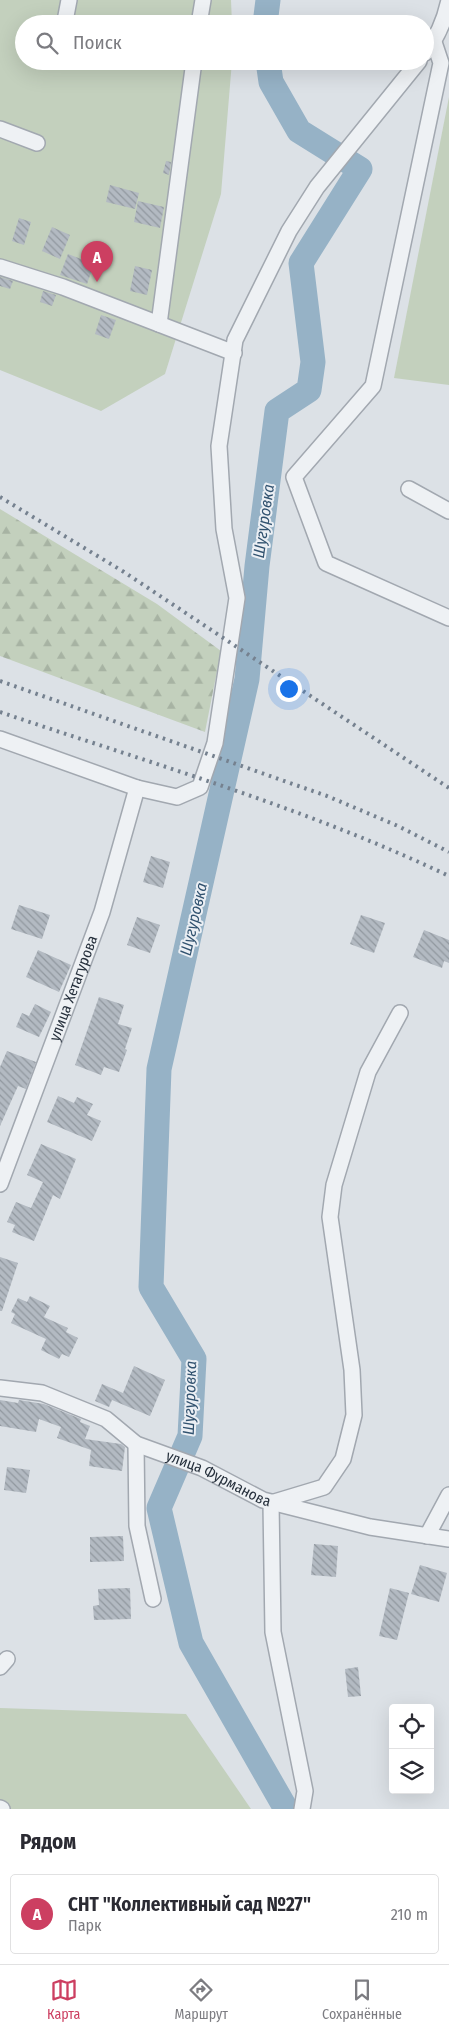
<!DOCTYPE html>
<html lang="ru">
<head>
<meta charset="utf-8">
<style>
  :root { --surface:#fff; --page:#f2f2f3; --text:#2b2b33; --muted:#7c7c81; --line:#e1e1e2; --accent:#cc3f61 }
  body { margin:0; font-family:"Fira Sans Condensed",sans-serif; background:var(--page); color:var(--text) }
  .controls { position:absolute; right:15px; bottom:15px; display:grid; overflow:hidden; border-radius:5px; box-shadow:0 5px 20px #0002 }
  .controls button { width:45px; height:45px; display:grid; place-items:center; padding:0; border:0; border-bottom:1px solid var(--line); background:var(--surface); color:var(--text); font:25px sans-serif }
  .you { position:absolute; left:288px; top:688px; width:18px; height:18px; margin:-12px; border:4px solid #fff; border-radius:50%; background:#1a73e8; box-shadow:0 0 0 8px #1a73e833 }
  .badge { display:grid; place-items:center; width:32px; height:32px; border-radius:50%; background:var(--accent); color:#fff; font-size:16px; font-weight:700 }
  .pin { position:absolute; translate:-50% -41px; filter:drop-shadow(0 1px 2px #0008) }
  .pin::after { content:''; position:absolute; top:26px; width:18px; height:15px; background:inherit; clip-path:polygon(0 0,100% 0,50% 100%) }
  .list { margin:0; padding:0; list-style:none }
  h2 { display:flex; justify-content:space-between; align-items:center; height:65px; margin:0; padding:0 20px; font-size:21px }
  h2 small { font-size:16px; font-weight:400; color:var(--muted) }
  .list li { display:grid; grid-template-columns:32px 1fr auto; gap:15px; align-items:center; box-sizing:border-box; height:80px; margin:0 10px 10px; padding:0 10px; border:1px solid var(--line); border-radius:5px }
  .list b { display:block; font-size:19px; white-space:nowrap }
  .list p { margin:0; font-size:16px; white-space:nowrap; color:var(--muted) }
  .list em { font-size:16px; font-style:normal; color:var(--muted) }
  .icon { flex:none; width:28px; height:28px; fill:none; stroke:currentColor; stroke-width:2; stroke-linecap:round; stroke-linejoin:round }
  .map { position:relative; flex:none; width:449px; height:1809px; overflow:hidden }
  .search { position:absolute; background:var(--surface); box-shadow:0 5px 20px #0002; left:15px; right:15px; top:15px; height:55px; display:flex; align-items:center; gap:12px; box-sizing:border-box; padding:0 18px; border-radius:28px; color:var(--muted); font-size:19px }
  .sheet { height:155px; background:var(--surface) }
  nav { display:flex; justify-content:space-around; align-items:center; box-sizing:border-box; height:70px; border-top:1px solid var(--line); background:var(--surface); font-size:14px; color:var(--muted) }
  nav a { display:grid; justify-items:center; gap:2px }
  nav .on { color:var(--accent) }
  .map>svg:first-child { display:block }
</style>
</head>
<body>
<div class="map">
<svg width="449" height="1809" viewBox="0 0 449 1809">
  <defs>
    <pattern id="forest-firs" width="22" height="20" patternUnits="userSpaceOnUse" patternTransform="scale(1.25)"><rect width="22" height="20" fill="#c3d0bd"/><path d="M5 1l3.5 6h-7zM16 11l3.5 6h-7z" fill="#a7b3a3"/></pattern>
    <pattern id="building-back-hatch" width="6" height="6" patternUnits="userSpaceOnUse" patternTransform="scale(1.25)"><rect width="6" height="6" fill="#b3bac2"/><path d="M-1 5l2 2M0 0l6 6M5-1l2 2" fill="none" stroke="#91989f"/></pattern>
  </defs>
  <rect width="100%" height="100%" fill="#dce1e6"/>
  <g fill="#c3d0bd">
    <path d="M 0,0 L 231,0 L 232,24 L 24,24 L 24,61 L 232,61 L 221,194 L 165,374 L 101,411 L 0,370 Z"/>
    <path d="M 449,97 L 449,385 L 394,378 Z"/>
    <path d="M 0,1708 L 186,1714 L 251,1809 L 0,1809 Z"/>
  </g>
  <path fill="url(#forest-firs)" d="M 0,509 L 157,604 L 221,651 L 205,732 L 0,656 Z"/>
  <g fill="none" stroke-linecap="round" stroke-linejoin="round">
    <g stroke="#96b2c6" stroke-width="25">
      <path d="M 265,24 L 268,0"/>
      <path d="M 268,61 L 271,82 L 299,131 L 360,169 L 301,263 L 313,362 L 309,390 L 277,411 L 257,566 L 247,679 L 159,1069 L 151,1287 L 194,1359 L 190,1436 L 159,1508 L 191,1643 L 286,1809"/>
    </g>
  </g>
  <g fill="url(#building-back-hatch)">
    <path d="M 166,161 L 171,162 L 169,175 L 163,173 Z"/>
    <path d="M 110,185 L 139,193 L 135,209 L 106,202 Z"/>
    <path d="M 138,201 L 164,207 L 160,228 L 134,222 Z"/>
    <path d="M 19,218 L 31,222 L 24,245 L 12,241 Z"/>
    <path d="M 52,227 L 70,235 L 60,259 L 42,251 Z"/>
    <path d="M 68,254 L 94,264 L 87,284 L 60,275 Z"/>
    <path d="M 135,266 L 152,270 L 147,295 L 130,291 Z"/>
    <path d="M 0,277 L 13,281 L 10,289 L 0,286 Z"/>
    <path d="M 43,291 L 56,295 L 52,306 L 40,302 Z"/>
    <path d="M 101,315 L 116,320 L 109,339 L 95,334 Z"/>
    <path d="M 151,856 L 170,862 L 163,888 L 143,882 Z"/>
    <path d="M 19,905 L 50,915 L 42,939 L 11,929 Z"/>
    <path d="M 361,915 L 385,923 L 374,953 L 350,944 Z"/>
    <path d="M 137,917 L 160,925 L 150,953 L 127,945 Z"/>
    <path d="M 424,930 L 449,940 L 449,963 L 444,961 L 442,968 L 413,957 Z"/>
    <path d="M 38,950 L 71,965 L 59,992 L 26,977 Z"/>
    <path d="M 99,997 L 124,1005 L 118,1024 L 132,1028 L 125,1049 L 127,1050 L 119,1072 L 104,1067 L 101,1075 L 75,1065 Z"/>
    <path d="M 35,1004 L 51,1012 L 39,1037 L 16,1027 L 22,1013 L 29,1016 Z"/>
    <path d="M 7,1051 L 36,1062 L 26,1089 L 18,1086 L 0,1126 L 0,1067 Z"/>
    <path d="M 58,1096 L 74,1103 L 77,1097 L 93,1104 L 87,1115 L 101,1121 L 92,1141 L 47,1122 Z"/>
    <path d="M 41,1144 L 76,1159 L 60,1199 L 53,1195 L 34,1241 L 12,1232 L 15,1225 L 7,1222 L 16,1202 L 31,1208 L 43,1182 L 27,1175 Z"/>
    <path d="M 0,1257 L 18,1263 L 2,1311 L 0,1311 Z"/>
    <path d="M 30,1296 L 50,1306 L 44,1317 L 68,1328 L 66,1332 L 78,1338 L 69,1357 L 62,1354 L 59,1359 L 41,1350 L 46,1339 L 11,1323 L 15,1314 L 11,1312 L 18,1298 L 27,1302 Z"/>
    <path d="M 134,1366 L 165,1380 L 150,1416 L 112,1400 L 109,1407 L 95,1401 L 102,1384 L 123,1393 Z"/>
    <path d="M 0,1400 L 18,1403 L 19,1400 L 44,1404 L 81,1419 L 80,1422 L 90,1426 L 85,1439 L 121,1444 L 125,1447 L 122,1471 L 89,1466 L 91,1450 L 57,1438 L 61,1427 L 39,1419 L 36,1432 L 0,1426 Z"/>
    <path d="M 7,1467 L 30,1470 L 26,1493 L 4,1490 Z"/>
    <path d="M 123,1536 L 124,1561 L 90,1562 L 90,1537 Z"/>
    <path d="M 314,1544 L 338,1546 L 336,1577 L 311,1575 Z"/>
    <path d="M 420,1565 L 447,1573 L 439,1602 L 411,1594 Z"/>
    <path d="M 130,1588 L 131,1619 L 94,1620 L 93,1606 L 99,1605 L 98,1589 Z"/>
    <path d="M 390,1588 L 409,1593 L 397,1640 L 379,1636 Z"/>
    <path d="M 358,1667 L 361,1696 L 348,1697 L 345,1669 Z"/>
  </g>
  <g fill="none" stroke-linecap="round" stroke-linejoin="round">
    <defs>
      <g id="minor">
        <path d="M 65,21 L 69,0"/>
        <path d="M 199,24 L 203,0"/>
        <path d="M 434,42 L 441,63 L 373,386 L 294,477 L 326,563 L 449,618"/>
        <path d="M 425,53 C 437,38 445,19 449,0"/>
        <path d="M 0,129 L 37,143"/>
        <path d="M 0,267 L 63,287 L 234,353"/>
        <path d="M 159,324 L 194,61"/>
        <path d="M 409,489 L 449,511"/>
        <path d="M 0,739 L 137,788 L 177,797 L 200,787 L 215,743 L 237,598 L 224,529 L 219,446 L 235,340 L 289,231 L 317,187 L 419,61"/>
        <path id="s1" d="M 0,1184 L 102,912 L 137,788"/>
        <path id="s2" d="M 0,1388 L 42,1393 L 106,1419 L 136,1444 L 202,1468 L 263,1500 L 370,1527 L 449,1539"/>
        <path d="M 136,1444 L 137,1526 L 153,1599"/>
        <path d="M 427,1536 L 449,1495"/>
        <path d="M 0,1667 L 7,1659"/>
        <path d="M 0,1808 L 2,1809"/>
        <path d="M 302,1809 L 305,1791 L 273,1632 L 271,1503 L 324,1487 L 343,1459 L 354,1415 L 352,1370 L 330,1217 L 334,1185 L 368,1072 L 400,1013"/>
      </g>
    </defs>
    <use href="#minor" stroke="#a2a8b0" stroke-width="18"/>
    <use href="#minor" stroke="#eef1f4" stroke-width="15"/>
    <g stroke="#75818f" stroke-width="4" stroke-dasharray="2.5 5" stroke-linecap="butt">
      <path d="M 0,497 L 124,572 L 449,788"/>
      <path d="M 0,681 L 327,796 L 398,826 L 449,852"/>
      <path d="M 0,712 C 150,763 306,808 449,876"/>
    </g>
  </g>
  <g text-anchor="middle" stroke-width="4" stroke-linejoin="round" paint-order="stroke">
    <g font-size="15" fill="#26303c" stroke="#ebeff4">
      <text dy="5" stroke="none"><textPath href="#s1" startOffset="209">улица Хетагурова</textPath></text>
      <text dy="5" stroke="none"><textPath href="#s2" startOffset="240">улица Фурманова</textPath></text>
    </g>
    <g font-size="16" font-style="italic" fill="#31526f" stroke="#ebeff4">
      <text transform="translate(263 521) rotate(-82)" y="6">Шугуровка</text>
      <text transform="translate(193 919) rotate(-77)" y="6">Шугуровка</text>
      <text transform="translate(189 1398) rotate(-88)" y="6">Шугуровка</text>
    </g>
  </g>
</svg>
<div class="controls">
<button><svg class="icon" aria-label="locate" viewBox="0 0 24 24"><circle cx="12" cy="12" r="6"/><path d="M12 2v4M12 18v4M2 12h4M18 12h4"/></svg></button>
<button><svg class="icon" aria-label="layers" viewBox="0 0 24 24"><path d="M12 4l9 5-9 5-9-5zM3 14l9 5 9-5"/></svg></button>
</div>
<div class="you"></div>
<div class="pin badge" style="left:97px;top:282px">A</div>
<div class="search"><svg class="icon" aria-label="search" viewBox="0 0 24 24"><circle cx="10" cy="10" r="6"/><path d="M15 15l6 6"/></svg>Поиск</div>
</div>
<section class="sheet">
<h2>Рядом<small></small></h2>
<ul class="list">
<li><span class="badge">A</span><div><b>СНТ &quot;Коллективный сад №27&quot;</b><p>Парк</p></div><em>210 m</em></li>
</ul>
</section>
<nav>
<a class="on"><svg class="icon" aria-label="map" viewBox="0 0 24 24"><path d="M3 6l6-2 6 2 6-2v14l-6 2-6-2-6 2zM9 4v14M15 6v14"/></svg>Карта</a>
<a><svg class="icon" aria-label="directions" viewBox="0 0 24 24"><path d="M12 3l9 9-9 9-9-9zM9 14v-3h6M13 9l2 2-2 2"/></svg>Маршрут</a>
<a><svg class="icon" aria-label="saved" viewBox="0 0 24 24"><path d="M7 4h10v16l-5-4-5 4z"/></svg>Сохранённые</a>
</nav>
</body>
</html>
